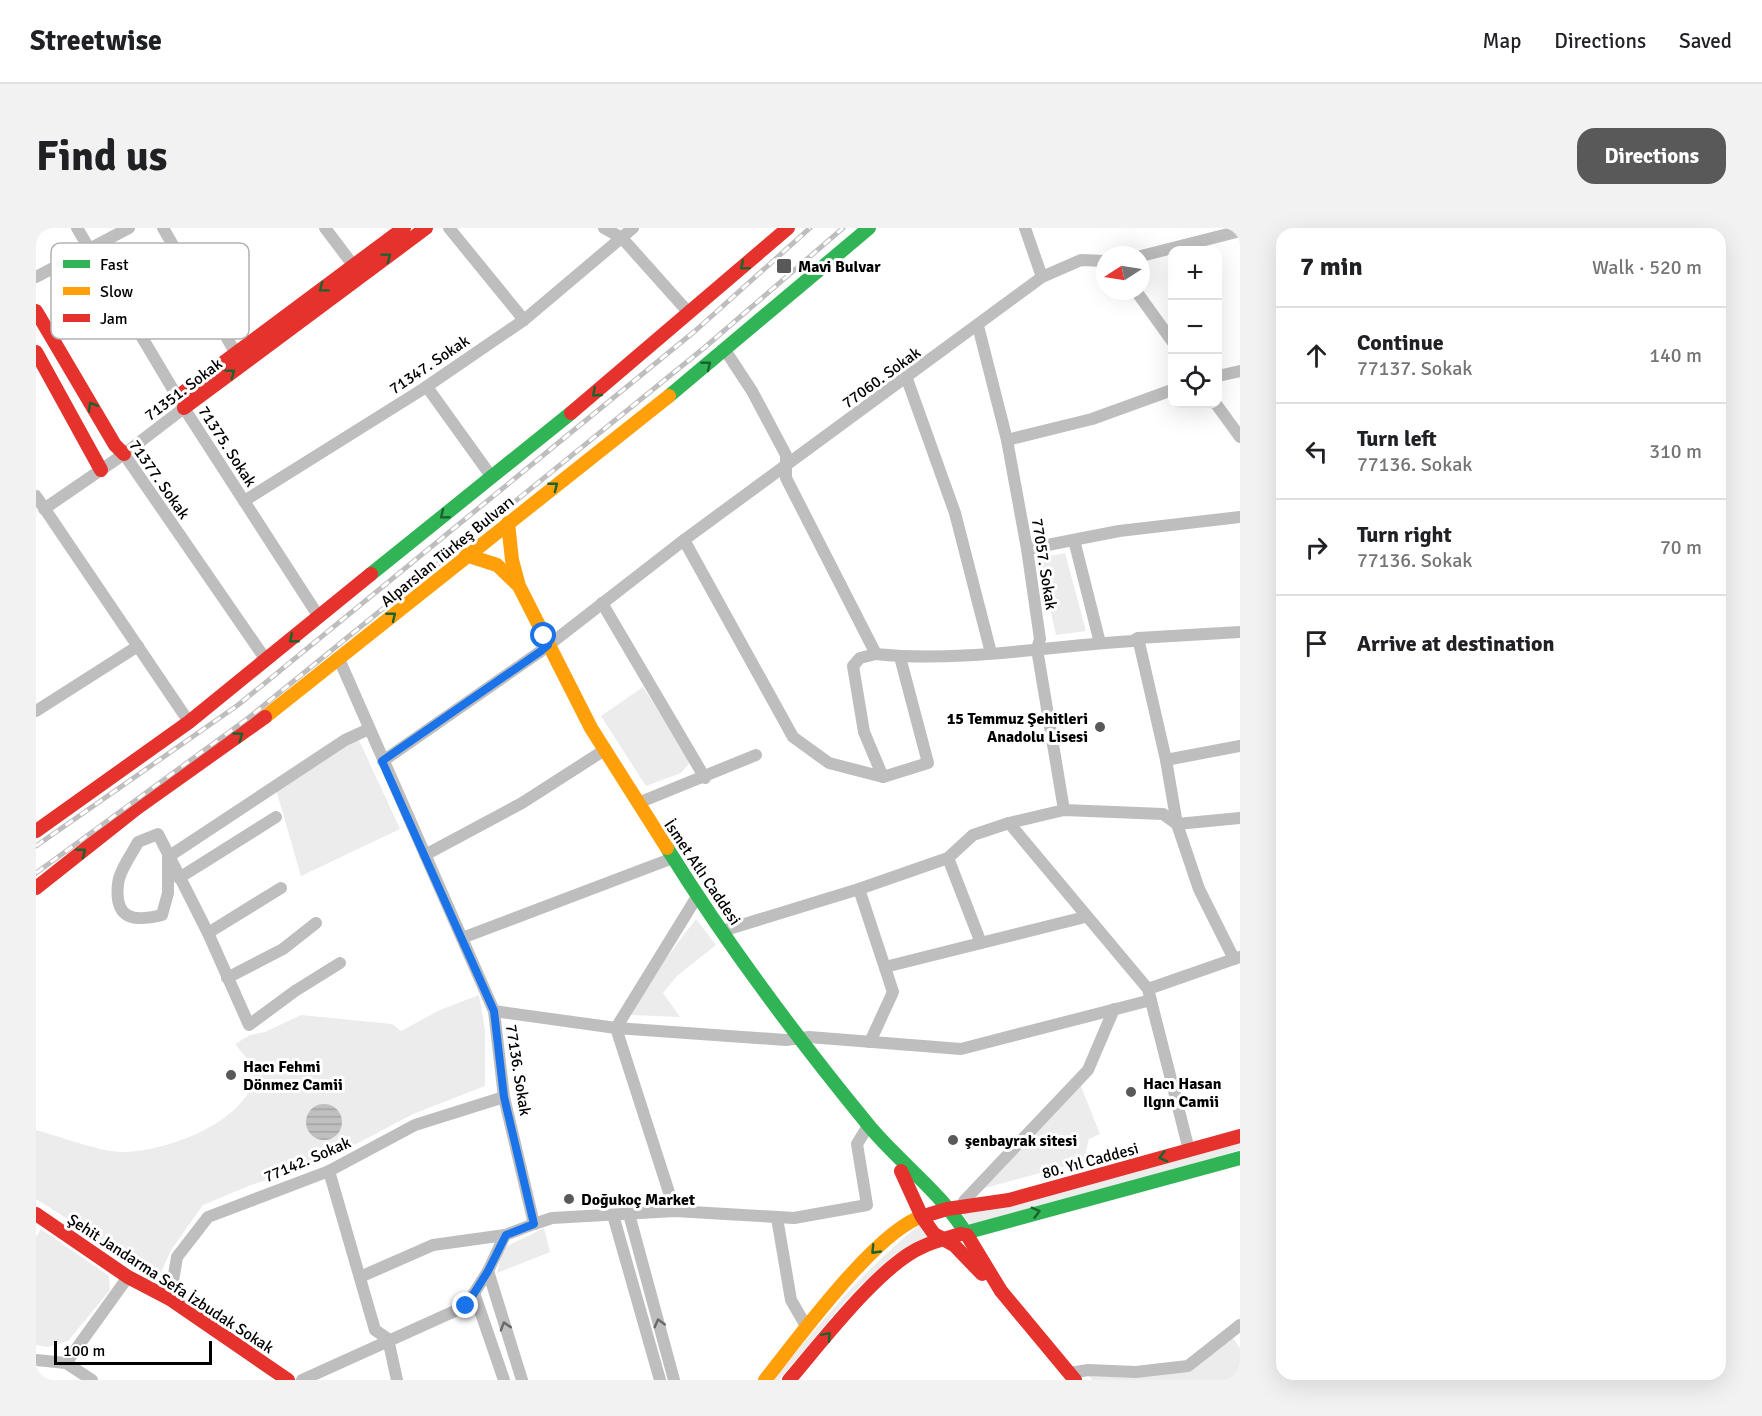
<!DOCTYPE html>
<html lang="en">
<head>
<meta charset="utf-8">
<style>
  :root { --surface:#fff; --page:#f2f2f2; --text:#202124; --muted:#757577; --line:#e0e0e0; --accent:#595959 }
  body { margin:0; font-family:Signika,sans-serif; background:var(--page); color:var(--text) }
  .controls { position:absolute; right:18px; top:18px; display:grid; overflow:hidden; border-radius:12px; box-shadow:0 6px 24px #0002 }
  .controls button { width:54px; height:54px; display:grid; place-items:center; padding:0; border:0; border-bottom:2px solid var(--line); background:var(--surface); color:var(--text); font:30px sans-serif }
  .compass { position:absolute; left:1060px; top:18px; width:54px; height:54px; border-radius:50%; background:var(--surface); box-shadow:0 6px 24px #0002; rotate:258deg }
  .scale { position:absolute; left:18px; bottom:15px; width:158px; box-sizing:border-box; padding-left:6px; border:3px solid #000; border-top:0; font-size:16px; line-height:21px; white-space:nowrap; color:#000; -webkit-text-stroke:4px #fff; paint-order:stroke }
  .stop { position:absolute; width:18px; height:18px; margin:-14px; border:4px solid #1a73e8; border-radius:50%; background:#fff }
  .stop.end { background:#1a73e8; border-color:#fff; box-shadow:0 2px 6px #0008 }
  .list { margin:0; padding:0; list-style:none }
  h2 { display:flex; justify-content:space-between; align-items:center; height:78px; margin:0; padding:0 24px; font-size:26px }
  h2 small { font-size:20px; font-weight:400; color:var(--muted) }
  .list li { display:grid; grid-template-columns:39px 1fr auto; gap:18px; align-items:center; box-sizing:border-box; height:96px; padding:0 24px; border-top:2px solid var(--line) }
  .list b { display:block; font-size:22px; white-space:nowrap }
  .list p { margin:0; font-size:20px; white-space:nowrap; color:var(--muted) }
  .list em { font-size:20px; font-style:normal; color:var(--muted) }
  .icon { flex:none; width:33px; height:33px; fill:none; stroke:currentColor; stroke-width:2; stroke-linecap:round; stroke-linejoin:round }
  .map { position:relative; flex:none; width:1204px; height:1152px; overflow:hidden; border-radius:18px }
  header { display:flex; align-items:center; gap:36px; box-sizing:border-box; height:84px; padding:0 30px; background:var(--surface); border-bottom:2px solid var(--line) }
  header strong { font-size:28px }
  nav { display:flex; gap:33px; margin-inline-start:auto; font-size:21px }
  .intro { display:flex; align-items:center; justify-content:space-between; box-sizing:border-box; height:144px; padding:0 36px }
  h1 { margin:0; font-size:42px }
  .button { padding:15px 27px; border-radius:18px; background:var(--accent); color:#fff; font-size:21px; font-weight:700 }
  main { display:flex; gap:36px; padding:0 36px }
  aside { flex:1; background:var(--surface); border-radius:18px; box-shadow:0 6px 24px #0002 }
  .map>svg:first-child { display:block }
</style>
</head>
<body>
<header>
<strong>Streetwise</strong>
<nav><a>Map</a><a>Directions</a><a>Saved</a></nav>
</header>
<div class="intro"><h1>Find us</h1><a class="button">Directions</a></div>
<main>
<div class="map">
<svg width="1204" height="1152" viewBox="0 0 1204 1152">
  <defs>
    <pattern id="water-rules" width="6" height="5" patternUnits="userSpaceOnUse" patternTransform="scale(1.5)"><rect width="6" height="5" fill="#bfbfbf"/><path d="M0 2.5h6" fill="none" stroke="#a2a2a2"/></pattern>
  </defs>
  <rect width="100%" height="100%" fill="#fff"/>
  <g fill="#ececec">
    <path d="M 1029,325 L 1050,403 L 1020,407 L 1003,330 Z"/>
    <path d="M 607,459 L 655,533 L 645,545 L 610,558 L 565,488 Z"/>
    <path d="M 322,510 L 364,601 L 265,648 L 239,558 Z"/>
    <path d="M 660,691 L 680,717 L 641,748 L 627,765 L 644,789 L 596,787 L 593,779 Z"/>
    <path d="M 443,767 L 449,802 L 449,858 L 377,886 L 282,936 L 215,957 L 167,977 L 135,1022 L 123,1049 L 0,971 L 0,902 C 23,908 64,924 86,924 C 127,924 200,898 216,857 C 219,852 218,845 218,839 L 199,816 L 214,807 L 229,804 L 265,787 L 356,796 L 365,803 L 404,782 Z"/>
    <path d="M 1044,856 L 1064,906 L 1053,911 L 1050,923 L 1053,932 L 945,961 Z"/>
    <path d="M 1204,915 L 1204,922 L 936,1000 L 927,986 Z"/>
    <path d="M 884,997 L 892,1010 L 858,1027 L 816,1065 L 743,1152 L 737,1152 C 783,1097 827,1041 884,997 Z"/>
    <path d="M 508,1000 L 514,1024 L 461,1045 L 467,1020 Z"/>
    <path d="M 5,1001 L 73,1048 L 74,1062 L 32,1113 L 12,1119 L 0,1117 L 0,1009 Z"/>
    <path d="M 1197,1110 L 1204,1120 L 1204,1150 L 1200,1152 L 1056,1152 L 1053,1148 L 1151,1143 Z"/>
  </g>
  <circle fill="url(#water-rules)" cx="288" cy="894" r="18"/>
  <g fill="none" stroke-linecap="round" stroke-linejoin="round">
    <g stroke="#bebebe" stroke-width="12">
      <path d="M 41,0 L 148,180 L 283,389"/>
      <path d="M 127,0 L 199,124"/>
      <path d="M 289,0 L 317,37"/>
      <path d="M 413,0 L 488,92"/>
      <path d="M 568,0 L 586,10 L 653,85"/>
      <path d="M 989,0 L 1006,49"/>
      <path d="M 1105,28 L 1204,3"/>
      <path d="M 0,49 L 93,0"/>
      <path d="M 1100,63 L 1136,113"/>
      <path d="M 942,98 L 971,212 L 991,321 L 1004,411 L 1001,421 L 1028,582"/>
      <path d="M 689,122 L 716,163 L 750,227 L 750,250 L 840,426 C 925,435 1012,418 1097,413 L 1102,410 L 1204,404"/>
      <path d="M 1182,148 L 1204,143"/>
      <path d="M 871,151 L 919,285 L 955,425"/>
      <path d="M 391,159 L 455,248"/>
      <path d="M 1180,176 L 1204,209"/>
      <path d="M 971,212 L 1056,191 L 1136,162"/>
      <path d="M 88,226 L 230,432"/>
      <path d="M 0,268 L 153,494"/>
      <path d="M 208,273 L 387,161 L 488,92 L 597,0"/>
      <path d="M 8,281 L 88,226 L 148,180"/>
      <path d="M 648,312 L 757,509 L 793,535 L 847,549 L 892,535 L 864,429"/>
      <path d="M 1038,312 L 1064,415"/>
      <path d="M 991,321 L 1083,303 L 1204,289"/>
      <path d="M 566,375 L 669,550"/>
      <path d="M 1102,410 L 1130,532 L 1141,596 L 1163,661 L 1198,731"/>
      <path d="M 840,426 L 824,430 L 817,438 L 828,504 L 847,549"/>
      <path d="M 0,483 L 102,418"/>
      <path d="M 1130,532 L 1204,518"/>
      <path d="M 347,533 L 505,423 L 648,312 L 1006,49 L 1045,32 L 1069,33"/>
      <path d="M 602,575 L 720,527"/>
      <path d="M 973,595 L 1112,761 L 1153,922"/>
      <path d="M 389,627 L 486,575 L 567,523"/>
      <path d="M 912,630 L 945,715"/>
      <path d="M 143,650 L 240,589"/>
      <path d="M 823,661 L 857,764 L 834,814"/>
      <path d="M 686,703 L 823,661 L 912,630 L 937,607 L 973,595 L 1028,582 L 1127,586 L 1141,596 L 1204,590"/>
      <path d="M 172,705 L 245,660"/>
      <path d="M 426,710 L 637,630"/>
      <path d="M 304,735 L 259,763 L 213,797 L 172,705 L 122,606 L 102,614 C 96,626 83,643 82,656 C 78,692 98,694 126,687 L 132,665 L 132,629 L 309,512 L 333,501"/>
      <path d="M 849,739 L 1049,689"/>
      <path d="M 191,750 L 247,721 L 280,695"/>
      <path d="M 1112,761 L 1204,729"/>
      <path d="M 458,783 L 580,800 L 750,812 L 773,809 L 925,821 L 1115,772"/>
      <path d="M 580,800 L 639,983"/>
      <path d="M 580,800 L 662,667"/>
      <path d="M 293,943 L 339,1102 L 352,1111 L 361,1152"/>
      <path d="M 929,980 L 928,973 L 1052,842 L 1078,781"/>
      <path d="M 593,986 L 638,1152"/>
      <path d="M 577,987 L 624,1152"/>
      <path d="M 741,990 L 755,1072 L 770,1098"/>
      <path d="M 498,996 L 516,990 L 639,983 L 758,990 L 831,977 L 821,916 L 832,898"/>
      <path d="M 452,1043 L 486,1152"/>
      <path d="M 324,1049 L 397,1017 L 469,1007"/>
      <path d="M 438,1065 L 468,1152"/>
      <path d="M 134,1071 L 141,1029 L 172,989 L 293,943 L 379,897 L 468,869"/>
      <path d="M 0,1132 L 30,1135 L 56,1152"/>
      <path d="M 30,1135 L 92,1049"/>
      <path d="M 1034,1145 L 1052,1142 L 1100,1144 L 1152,1138 L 1204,1097"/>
      <path d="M 266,1152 L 430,1078 L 452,1043 L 469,1007 L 498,996 L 468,869 L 458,783 L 303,431"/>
    </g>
    <g stroke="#30b455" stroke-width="14">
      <path d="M 633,168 L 833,0"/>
      <path d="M 335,346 L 535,185"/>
      <path d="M 631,620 C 692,718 761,810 834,899 C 865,936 906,965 931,1007"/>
      <path d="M 925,1006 L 1204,930"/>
    </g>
    <g stroke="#ff9f0a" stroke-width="14">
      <path d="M 472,295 L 476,332 L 483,358 L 555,500 L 631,620"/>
      <path d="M 430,327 L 461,337 L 482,357"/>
      <path d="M 229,489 L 633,168"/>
      <path d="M 729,1152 C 761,1112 842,1000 888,988"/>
    </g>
    <g stroke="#e5322d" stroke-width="14">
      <path d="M 0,83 L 79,217 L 88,226"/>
      <path d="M 0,124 L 65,242"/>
      <path d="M 141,169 L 368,0"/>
      <path d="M 148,180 L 390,0"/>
      <path d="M 535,185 L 752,0"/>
      <path d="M 0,603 L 153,494 L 335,346"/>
      <path d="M 0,660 L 101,580 L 229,489"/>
      <path d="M 865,943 L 886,989 L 898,1006 L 918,1017 L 946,1046"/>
      <path d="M 0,986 L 92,1049 L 134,1071 L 252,1152"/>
      <path d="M 888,988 L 911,981 L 973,972 L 1204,908"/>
      <path d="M 931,1007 L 965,1063 L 1039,1152"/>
      <path d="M 753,1152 C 784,1116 844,1037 886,1019 C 898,1013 912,1010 925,1006"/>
    </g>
    <defs>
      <g id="rail">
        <path d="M 0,618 L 202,477 L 659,103 L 774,0"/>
        <path d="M 0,645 L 211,491 L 668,120 L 807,0"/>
      </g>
    </defs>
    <use href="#rail" stroke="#bebebe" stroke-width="5"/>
    <use href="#rail" stroke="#fff" stroke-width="3" stroke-dasharray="9" stroke-linecap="butt"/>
  </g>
  <defs><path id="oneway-chevron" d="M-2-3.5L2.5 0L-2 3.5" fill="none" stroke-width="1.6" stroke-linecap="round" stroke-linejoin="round" transform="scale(1.5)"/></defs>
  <g stroke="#1a632f">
    <use href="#oneway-chevron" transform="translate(351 29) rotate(-37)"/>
    <use href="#oneway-chevron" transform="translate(708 38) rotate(140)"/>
    <use href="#oneway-chevron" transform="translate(287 60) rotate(143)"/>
    <use href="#oneway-chevron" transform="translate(671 137) rotate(-39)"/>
    <use href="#oneway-chevron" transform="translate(195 145) rotate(-37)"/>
    <use href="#oneway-chevron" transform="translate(560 165) rotate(139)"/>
    <use href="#oneway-chevron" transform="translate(56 178) rotate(-121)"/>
    <use href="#oneway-chevron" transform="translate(518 258) rotate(-38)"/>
    <use href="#oneway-chevron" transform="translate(408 287) rotate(141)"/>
    <use href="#oneway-chevron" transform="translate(356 388) rotate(-39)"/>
    <use href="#oneway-chevron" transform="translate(257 411) rotate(141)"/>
    <use href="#oneway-chevron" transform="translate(203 508) rotate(-36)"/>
    <use href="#oneway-chevron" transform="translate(46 624) rotate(-38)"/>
    <use href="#oneway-chevron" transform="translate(1127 929) rotate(165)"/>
    <use href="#oneway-chevron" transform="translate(1000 984) rotate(-15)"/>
    <use href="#oneway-chevron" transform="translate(839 1022) rotate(134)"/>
    <use href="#oneway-chevron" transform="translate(791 1108) rotate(-49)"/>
  </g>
  <g stroke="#686868">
    <use href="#oneway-chevron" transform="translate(623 1095) rotate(-105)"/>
    <use href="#oneway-chevron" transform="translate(469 1098) rotate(-107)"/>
  </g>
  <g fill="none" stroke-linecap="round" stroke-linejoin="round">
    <path stroke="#1a73e8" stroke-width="8" d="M 430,1078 L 452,1043 L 470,1007 L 498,996 L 468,869 L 458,783 L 346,533 L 505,423 L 512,417 L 508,408"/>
  </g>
  <g fill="#595959" stroke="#fff" stroke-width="2">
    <rect x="740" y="30" width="16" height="16" rx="3"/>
    <circle cx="1064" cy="499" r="6"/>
    <circle cx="195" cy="847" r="6"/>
    <circle cx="1095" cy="864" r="6"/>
    <circle cx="917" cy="912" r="6"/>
    <circle cx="533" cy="971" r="6"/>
  </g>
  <g text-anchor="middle" stroke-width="6" stroke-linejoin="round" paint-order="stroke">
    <g font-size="16" font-weight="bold" fill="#000" stroke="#fff" text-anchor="start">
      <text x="762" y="44">Mavi Bulvar</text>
      <text x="1052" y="496" text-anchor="end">15 Temmuz Şehitleri<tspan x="1052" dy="18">Anadolu Lisesi</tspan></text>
      <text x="207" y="844">Hacı Fehmi<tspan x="207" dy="18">Dönmez Camii</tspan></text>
      <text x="1107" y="861">Hacı Hasan<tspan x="1107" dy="18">Ilgın Camii</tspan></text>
      <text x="929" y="918">şenbayrak sitesi</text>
      <text x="545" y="977">Doğukoç Market</text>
    </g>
    <g font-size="16" fill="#000" stroke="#fff">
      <text transform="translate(393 136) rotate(-34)" y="6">71347. Sokak</text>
      <text transform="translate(845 149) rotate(-36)" y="6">77060. Sokak</text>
      <text transform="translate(147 161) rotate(-37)" y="6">71351. Sokak</text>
      <text transform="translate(192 218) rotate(57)" y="6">71375. Sokak</text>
      <text transform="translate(124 251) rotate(55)" y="6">71377. Sokak</text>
      <text transform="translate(411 323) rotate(-39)" y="6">Alparslan Türkeş Bulvarı</text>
      <text transform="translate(1009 336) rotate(81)" y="6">77057. Sokak</text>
      <text transform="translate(667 644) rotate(56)" y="6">İsmet Atlı Caddesi</text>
      <text transform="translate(483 842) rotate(81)" y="6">77136. Sokak</text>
      <text transform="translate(271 931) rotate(-23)" y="6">77142. Sokak</text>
      <text transform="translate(1054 932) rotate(-15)" y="6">80. Yıl Caddesi</text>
      <text transform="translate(135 1055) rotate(33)" y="6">Şehit Jandarma Sefa İzbudak Sokak</text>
    </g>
  </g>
  <rect x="15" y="15" width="198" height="96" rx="9" fill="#fff" stroke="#b2b2b2" stroke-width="1.5"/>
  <rect x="27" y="32" width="27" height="8" fill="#30b455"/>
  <rect x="27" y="59" width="27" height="8" fill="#ff9f0a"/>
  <rect x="27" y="86" width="27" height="8" fill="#e5322d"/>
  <g font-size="16" fill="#000">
    <text x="64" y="42">Fast</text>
    <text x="64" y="69">Slow</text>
    <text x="64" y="96">Jam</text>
  </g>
</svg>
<div class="controls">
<button>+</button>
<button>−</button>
<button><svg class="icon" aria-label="locate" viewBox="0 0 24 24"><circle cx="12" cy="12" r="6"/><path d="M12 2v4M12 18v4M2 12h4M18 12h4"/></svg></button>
</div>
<svg class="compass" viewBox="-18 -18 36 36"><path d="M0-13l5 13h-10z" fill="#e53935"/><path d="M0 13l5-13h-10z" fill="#757577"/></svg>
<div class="scale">100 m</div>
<div class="stop" style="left:508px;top:408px"></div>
<div class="stop end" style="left:430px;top:1078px"></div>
</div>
<aside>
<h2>7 min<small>Walk · 520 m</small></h2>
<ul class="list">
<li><svg class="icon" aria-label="ahead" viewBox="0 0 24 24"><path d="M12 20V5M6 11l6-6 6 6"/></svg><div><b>Continue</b><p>77137. Sokak</p></div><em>140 m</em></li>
<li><svg class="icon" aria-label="left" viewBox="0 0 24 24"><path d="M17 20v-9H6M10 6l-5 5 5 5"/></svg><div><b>Turn left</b><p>77136. Sokak</p></div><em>310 m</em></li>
<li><svg class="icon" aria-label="right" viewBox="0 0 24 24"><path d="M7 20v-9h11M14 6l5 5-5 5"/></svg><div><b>Turn right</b><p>77136. Sokak</p></div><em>70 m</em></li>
<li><svg class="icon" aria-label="arrive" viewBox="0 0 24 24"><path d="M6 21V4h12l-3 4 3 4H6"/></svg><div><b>Arrive at destination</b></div></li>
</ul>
</aside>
</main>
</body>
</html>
